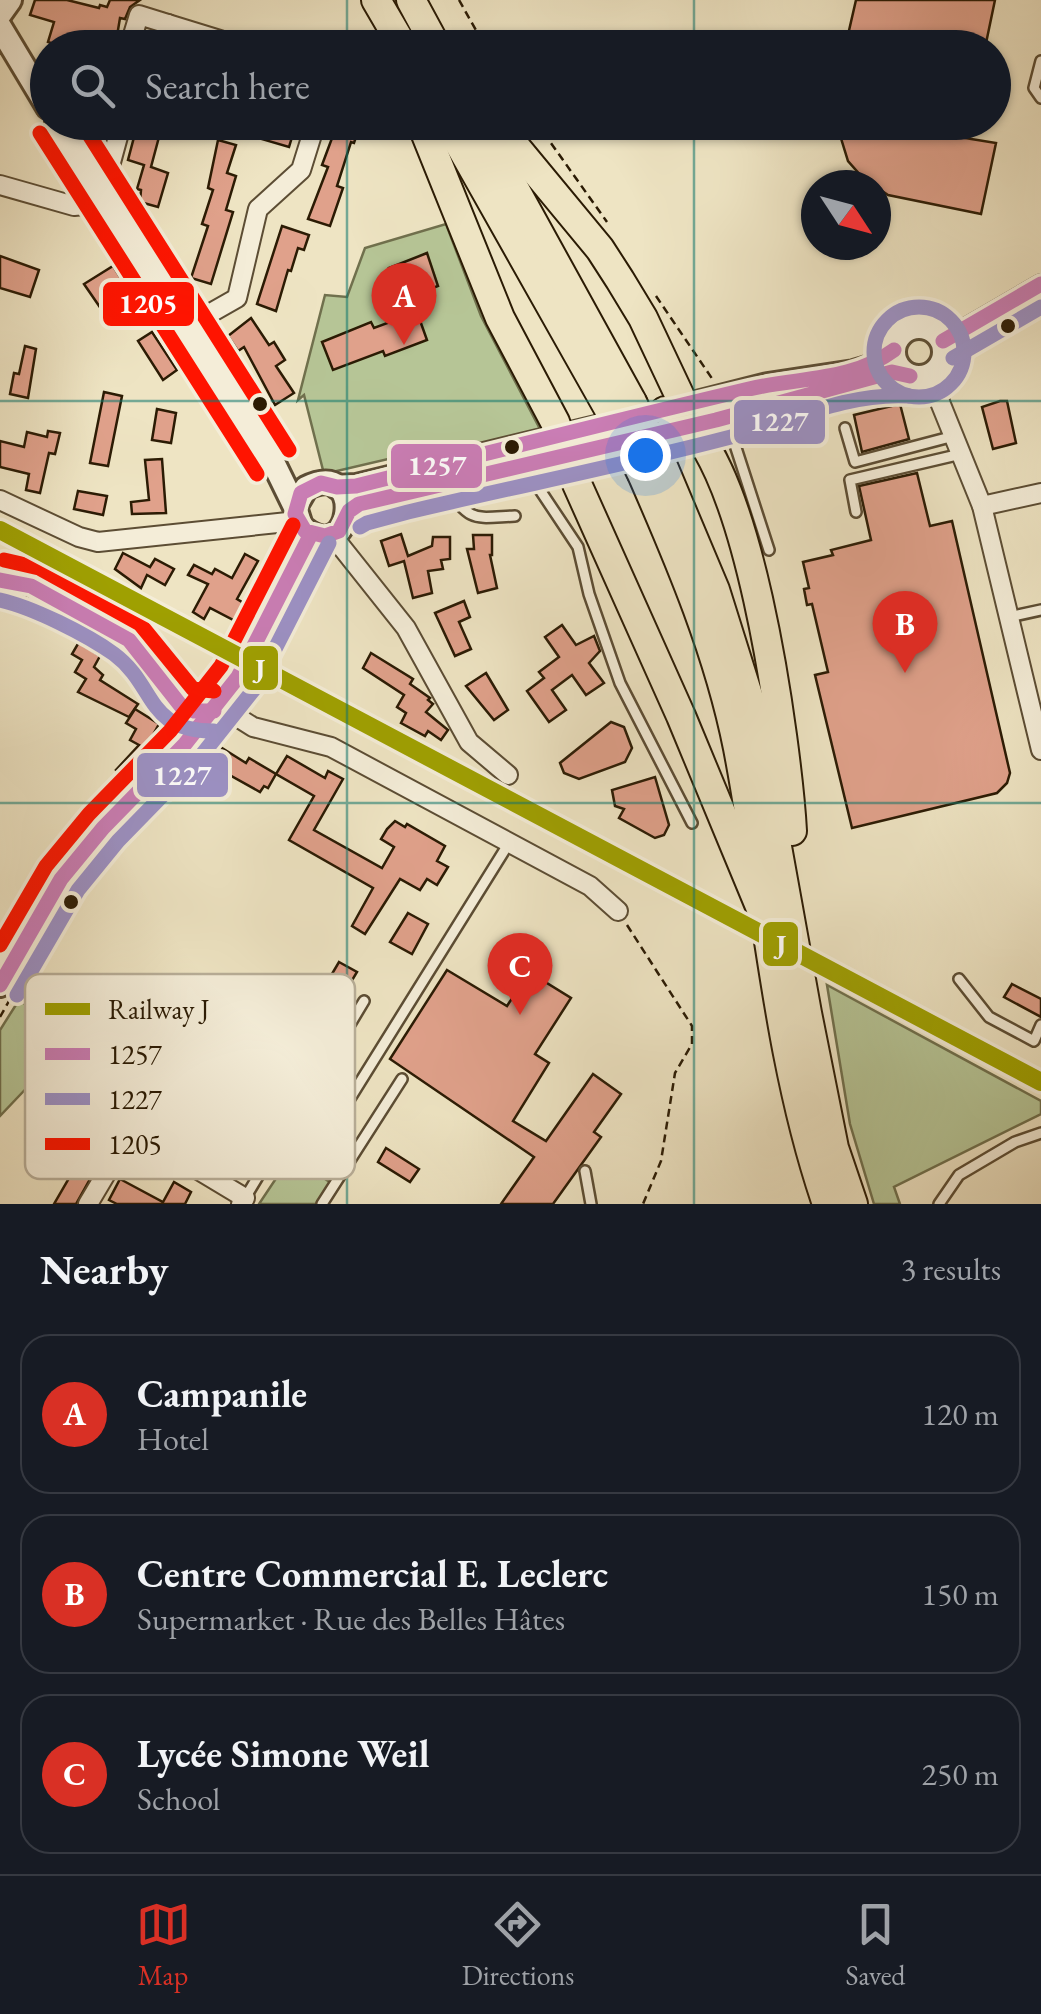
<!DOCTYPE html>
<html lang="en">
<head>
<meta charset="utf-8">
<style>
  :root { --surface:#171b24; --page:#242831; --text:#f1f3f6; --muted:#9ea1a6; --line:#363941; --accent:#d93025 }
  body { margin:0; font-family:"EB Garamond",serif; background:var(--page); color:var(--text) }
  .compass { position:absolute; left:801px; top:170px; width:90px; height:90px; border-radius:50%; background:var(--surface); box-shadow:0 2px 8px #0004; rotate:126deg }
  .you { position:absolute; left:645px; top:455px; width:35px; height:35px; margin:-25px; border:8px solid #fff; border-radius:50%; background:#1a73e8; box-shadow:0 0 0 15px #1a73e833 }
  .badge { display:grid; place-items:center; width:65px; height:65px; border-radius:50%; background:var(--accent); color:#fff; font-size:32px; font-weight:700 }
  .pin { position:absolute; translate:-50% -82px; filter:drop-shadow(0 2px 5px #0008) }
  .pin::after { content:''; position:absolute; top:52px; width:35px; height:30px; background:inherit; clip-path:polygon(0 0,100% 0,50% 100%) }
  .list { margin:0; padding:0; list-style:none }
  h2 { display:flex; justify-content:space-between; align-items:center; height:130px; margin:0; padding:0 40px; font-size:42px }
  h2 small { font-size:32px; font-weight:400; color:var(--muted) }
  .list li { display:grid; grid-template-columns:65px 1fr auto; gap:30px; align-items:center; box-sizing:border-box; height:160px; margin:0 20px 20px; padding:0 20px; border:2px solid var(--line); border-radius:30px }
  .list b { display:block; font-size:38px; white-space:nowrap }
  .list p { margin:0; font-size:32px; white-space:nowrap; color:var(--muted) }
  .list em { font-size:32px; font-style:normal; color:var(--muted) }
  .icon { flex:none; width:55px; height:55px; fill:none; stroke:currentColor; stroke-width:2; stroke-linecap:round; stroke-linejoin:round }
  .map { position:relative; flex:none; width:1041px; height:1204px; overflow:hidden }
  .search { position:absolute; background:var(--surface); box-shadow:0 2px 8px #0004; left:30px; right:30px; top:30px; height:110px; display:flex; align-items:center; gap:25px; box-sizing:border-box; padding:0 35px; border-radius:55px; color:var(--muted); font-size:38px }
  .sheet { height:670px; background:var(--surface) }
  nav { display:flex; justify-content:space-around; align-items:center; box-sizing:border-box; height:140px; border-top:2px solid var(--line); background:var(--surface); font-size:28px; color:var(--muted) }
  nav a { display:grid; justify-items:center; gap:5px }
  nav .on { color:var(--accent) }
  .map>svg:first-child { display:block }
</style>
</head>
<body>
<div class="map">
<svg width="1041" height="1204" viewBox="0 0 1041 1204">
  <rect width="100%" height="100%" fill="#eee4c3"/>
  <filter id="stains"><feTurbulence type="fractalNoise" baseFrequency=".002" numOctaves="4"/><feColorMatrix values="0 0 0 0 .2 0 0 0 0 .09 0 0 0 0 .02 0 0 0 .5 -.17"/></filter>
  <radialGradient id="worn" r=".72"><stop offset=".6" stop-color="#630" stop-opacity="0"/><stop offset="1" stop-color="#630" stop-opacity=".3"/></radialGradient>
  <g fill="#b6c596" stroke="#70704d" stroke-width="2.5">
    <path d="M 446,224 L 481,316 L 541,431 L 451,455 L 430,444 L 427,450 L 324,474 L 304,395 L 298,400 L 325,295 L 347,297 L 365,248 Z"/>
    <path d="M 827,985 L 1041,1101 L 1041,1114 L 894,1187 L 900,1204 L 874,1204 L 850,1124 Z"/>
    <path d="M 19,1000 L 47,1019 L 56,1057 L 0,1116 L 0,1030 Z"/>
    <path d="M 291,1156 L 334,1185 L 323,1204 L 259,1204 Z"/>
  </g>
  <g fill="#e0a18b" stroke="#2b1b04" stroke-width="2.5">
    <path d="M 35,0 L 67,0 L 99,8 L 100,5 L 107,7 L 110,0 L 140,0 L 130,7 L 125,19 L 120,18 L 115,48 L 66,48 L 48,42 L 54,22 L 30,15 Z"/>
    <path d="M 856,0 L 995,0 L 985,48 L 845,48 Z"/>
    <path d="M 138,122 L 163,122 L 151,167 L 168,173 L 158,207 L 140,202 L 141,190 L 137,189 L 144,165 L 128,160 Z"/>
    <path d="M 252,122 L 280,122 L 295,127 L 289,147 L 248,135 Z"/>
    <path d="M 338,122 L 361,122 L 354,143 L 351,142 L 337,186 L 343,188 L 330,226 L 308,219 L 328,167 L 322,165 Z"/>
    <path d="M 836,122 L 969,122 L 965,138 L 996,143 L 981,214 L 888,195 L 863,178 L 848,161 Z"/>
    <path d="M 218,140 L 236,145 L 227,173 L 236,176 L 226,210 L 233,212 L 211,284 L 191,278 L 208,226 L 202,224 L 213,190 L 208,188 Z"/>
    <path d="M 282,226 L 309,235 L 304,250 L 298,248 L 291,271 L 288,270 L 276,311 L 257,304 Z"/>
    <path d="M 427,253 L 438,286 L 402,300 L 389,268 Z"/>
    <path d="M 0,256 L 39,270 L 30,297 L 0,288 Z"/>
    <path d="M 113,266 L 138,305 L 128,314 L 124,315 L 119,308 L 106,316 L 84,284 Z"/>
    <path d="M 417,312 L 427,340 L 385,356 L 383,351 L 333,370 L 322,342 L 371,322 L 374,328 Z"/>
    <path d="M 251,318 L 269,345 L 274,342 L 285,360 L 276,366 L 294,393 L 275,405 L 244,347 L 238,351 L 228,336 Z"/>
    <path d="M 152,332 L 177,370 L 163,380 L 138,341 Z"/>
    <path d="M 25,346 L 36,349 L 28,398 L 10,394 L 14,373 L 19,374 Z"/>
    <path d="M 104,392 L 122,396 L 108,466 L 90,463 Z"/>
    <path d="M 1000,401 L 1007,401 L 1016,443 L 993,449 L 982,407 Z"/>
    <path d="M 900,404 L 909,439 L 862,452 L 854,415 Z"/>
    <path d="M 157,409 L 176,413 L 171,443 L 152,440 Z"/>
    <path d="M 48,431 L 60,433 L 55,454 L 49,453 L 40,493 L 26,490 L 29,474 L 0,467 L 0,441 L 24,447 L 27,432 L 47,437 Z"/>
    <path d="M 162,459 L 166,513 L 132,514 L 131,502 L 149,500 L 145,460 Z"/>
    <path d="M 917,473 L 930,526 L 952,521 L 1010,773 L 1007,783 L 997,793 L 852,828 L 815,675 L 828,672 L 812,604 L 807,605 L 804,589 L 809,588 L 803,562 L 833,555 L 831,550 L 871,540 L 859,486 Z"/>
    <path d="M 78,491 L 107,496 L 103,515 L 74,509 Z"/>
    <path d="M 401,534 L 408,556 L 432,546 L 433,537 L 450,537 L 450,559 L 441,560 L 443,569 L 428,571 L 432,593 L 413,598 L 404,561 L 389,566 L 381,541 Z"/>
    <path d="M 473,535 L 492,535 L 492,555 L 490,555 L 497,588 L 478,593 L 467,549 L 474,549 Z"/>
    <path d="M 123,553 L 150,567 L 155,559 L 174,569 L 165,585 L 147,575 L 141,588 L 115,569 Z"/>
    <path d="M 245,554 L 258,561 L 237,599 L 252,608 L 243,625 L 210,608 L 204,619 L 193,612 L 208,584 L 188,575 L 194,565 L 212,574 L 215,569 L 232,578 Z"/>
    <path d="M 464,601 L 470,617 L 459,622 L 471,649 L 455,656 L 435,613 Z"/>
    <path d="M 562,625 L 576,645 L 594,636 L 600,651 L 589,663 L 604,683 L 586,695 L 572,675 L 552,690 L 566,710 L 549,722 L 527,691 L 544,678 L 539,672 L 559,657 L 545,637 Z"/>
    <path d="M 79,642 L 100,656 L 94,667 L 103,675 L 100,680 L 138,704 L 129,717 L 78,692 L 86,679 L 75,672 L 82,660 L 72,654 Z"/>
    <path d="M 371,653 L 413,679 L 410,684 L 430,698 L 428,700 L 433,704 L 426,712 L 448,730 L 441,740 L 428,731 L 425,736 L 401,723 L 406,713 L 397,707 L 404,695 L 363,668 Z"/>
    <path d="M 486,673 L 508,710 L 494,720 L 466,686 Z"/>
    <path d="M 135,709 L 159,724 L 136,765 L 138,767 L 127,780 L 116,770 L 139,745 L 130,740 L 136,729 L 126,723 Z"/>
    <path d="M 611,722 L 624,727 L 632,748 L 625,762 L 579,779 L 564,773 L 560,763 Z"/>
    <path d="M 222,748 L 246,763 L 249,758 L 276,774 L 268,788 L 264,786 L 260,792 L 226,773 L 228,769 L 214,761 Z"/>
    <path d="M 287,756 L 325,778 L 328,771 L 343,779 L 314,830 L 382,868 L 394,847 L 381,839 L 387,829 L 395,821 L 405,827 L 407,824 L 445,846 L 437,861 L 448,867 L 437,885 L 427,879 L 420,890 L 400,879 L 365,934 L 352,926 L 373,888 L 289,840 L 314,796 L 276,774 Z"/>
    <path d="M 655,777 L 669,825 L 664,835 L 655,838 L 619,818 L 624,809 L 615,806 L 612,790 Z"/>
    <path d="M 408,913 L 428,924 L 412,954 L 390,942 Z"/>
    <path d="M 339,962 L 357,972 L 246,1159 L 229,1149 Z"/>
    <path d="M 447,970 L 507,1006 L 529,972 L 571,998 L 535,1054 L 549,1063 L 513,1121 L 546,1141 L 593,1074 L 621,1094 L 594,1132 L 601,1137 L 553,1204 L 501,1204 L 534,1157 L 390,1059 Z"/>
    <path d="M 1012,984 L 1041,999 L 1041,1017 L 1004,997 Z"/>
    <path d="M 112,1030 L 138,1046 L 152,1047 L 168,1056 L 160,1068 L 158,1066 L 121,1124 L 76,1204 L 54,1204 L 104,1118 L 89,1077 L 81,1073 L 75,1057 L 78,1051 L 99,1043 L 105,1033 Z"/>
    <path d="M 386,1148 L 419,1169 L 410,1182 L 378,1162 Z"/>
    <path d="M 120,1179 L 163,1202 L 174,1182 L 191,1192 L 185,1204 L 117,1204 L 109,1200 Z"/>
  </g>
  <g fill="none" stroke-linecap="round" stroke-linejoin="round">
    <defs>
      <g id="service">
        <path d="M 1041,61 L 1034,88 L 1041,98"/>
        <path d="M 726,417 L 769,550"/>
        <path d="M 845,428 L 855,462 L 954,436"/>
        <path d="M 524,466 L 578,547 L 589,594 L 620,683 L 692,823"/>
        <path d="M 445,486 C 472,523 472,518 515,516"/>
        <path d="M 856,512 L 850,480 L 961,454"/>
        <path d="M 1009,617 L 1041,610"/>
        <path d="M 0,961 L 22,925"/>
        <path d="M 959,979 L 989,1017 L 1034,1041 L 1041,1025"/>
        <path d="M 311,1161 L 509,843"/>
        <path d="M 585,1171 L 591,1204"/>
        <path d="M 245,1198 L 364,1001"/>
        <path d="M 322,1204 L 402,1079"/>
        <path d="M 939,1204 L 959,1175 L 1015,1142 L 1041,1133"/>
      </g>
      <g id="minor">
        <path d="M 129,48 L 139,15 L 168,24"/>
        <path d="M 161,48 L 168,24 L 220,40"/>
        <path d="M 93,182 L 110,166 L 122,122"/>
        <path d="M 0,185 L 74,206 L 106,203"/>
        <path d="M 186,327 L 237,298 L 258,209 L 301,170 L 315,125"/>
        <path d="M 943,341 L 1041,284"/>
        <path d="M 929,375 L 982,506 L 1041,750"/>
        <path d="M 0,500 L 79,537 L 98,542 L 297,521"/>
        <path d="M 982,506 L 1041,493"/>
        <path d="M 332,535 L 406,628 L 469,742 L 508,775"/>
        <path d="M 214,711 L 234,715 L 253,727 L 331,747 L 590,886 L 618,911"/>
        <path d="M 88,1204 L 132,1130 L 245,1198 L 241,1204"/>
      </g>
      <g id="tertiary">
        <path d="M 0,14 L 10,0"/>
        <path d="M 0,27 L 48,107"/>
        <path d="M 57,122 L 274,464 L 295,507 L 301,526 C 353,574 368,456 306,488 L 295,507"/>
        <circle cx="919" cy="352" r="25"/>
        <path d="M 669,410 L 768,385 L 854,372 L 871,367 L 894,350"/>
        <path d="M 676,428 L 892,372 L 910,376"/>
        <path d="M 337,487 L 356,486 L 633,419"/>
        <path d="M 349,511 L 359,504 L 582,451"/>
        <path d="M 0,580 L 31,586 L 129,640 L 181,706 L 194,711 L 214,711"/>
        <path d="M 0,985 L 61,879 L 103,828 L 185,744 L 238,677 L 311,534"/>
      </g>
      <g id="primary">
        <path d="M 376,0 L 404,48"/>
        <path d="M 411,0 L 437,48"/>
        <path d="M 421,122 L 500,318 L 555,422 L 577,484 L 681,716 L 764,916"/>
        <path d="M 447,122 L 610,411"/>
        <path d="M 495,122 L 600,249 L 620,280 L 643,318 L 685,407 L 676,422 L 607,440 L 586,449"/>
        <path d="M 481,128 L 632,402"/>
        <path d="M 665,411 C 748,427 788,757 792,831"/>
        <path d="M 662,464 L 715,590 L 752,708 L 807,1013 L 834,1148 L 853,1204"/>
        <path d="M 642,474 C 681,563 719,653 738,748 C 767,899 777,1058 827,1204"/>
      </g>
    </defs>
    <use href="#service" stroke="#5c4d34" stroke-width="14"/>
    <use href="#minor" stroke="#5c4d34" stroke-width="22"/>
    <use href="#tertiary" stroke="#5c4d34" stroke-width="28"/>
    <use href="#primary" stroke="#2b1b04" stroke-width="32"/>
    <g stroke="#2b1b04" stroke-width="2.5" stroke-dasharray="8 5" stroke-linecap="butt">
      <path d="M 459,0 L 486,48"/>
      <path d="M 536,122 L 607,222"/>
      <path d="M 656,296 L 713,380"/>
      <path d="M 627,925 L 692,1026 L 692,1044 L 675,1073 L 661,1161 L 643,1204"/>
      <path d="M 0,1017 L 9,1001"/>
    </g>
    <use href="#service" stroke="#f4edd8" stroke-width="9"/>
    <use href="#minor" stroke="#f4edd8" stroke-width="18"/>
    <use href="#tertiary" stroke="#f4edd8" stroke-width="22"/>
    <use href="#primary" stroke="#eee4c3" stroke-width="28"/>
    <defs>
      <g id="primary-bridge">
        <path d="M 632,402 L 662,464"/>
        <path d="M 610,411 L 642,474"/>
      </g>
    </defs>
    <use href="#primary-bridge" stroke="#2b1b04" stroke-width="32" stroke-linecap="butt"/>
    <use href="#primary-bridge" stroke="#eee4c3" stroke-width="28"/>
    <defs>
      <g id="bus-1">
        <path d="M 943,341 L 1041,284"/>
        <path d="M 894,350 C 851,382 799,377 749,389 C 618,420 487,453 356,486 L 337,487 L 321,483 L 301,493 L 295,514 L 305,531 L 325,536 L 339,531 L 349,511 L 359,504 L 716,420 L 892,372 L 910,376"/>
        <path d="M 0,580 L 31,586 L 129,640 L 181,706 L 194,711 L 214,711"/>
        <path d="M 0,985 L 61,879 L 103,828 L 185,744 L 238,677 L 311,534"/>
      </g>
      <g id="bus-2">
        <circle cx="919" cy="352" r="45"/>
        <path d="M 953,358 L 1041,307"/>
        <path d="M 360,527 L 367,523 L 408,512 C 513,487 619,466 723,439 C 783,424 845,392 909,396"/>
        <path d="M 0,600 C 32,607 86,634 114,654 C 157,686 145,731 214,731"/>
        <path d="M 17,995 L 78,890 L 118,841 L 201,756 L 255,688 L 329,543"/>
      </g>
      <g id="bus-3">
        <path d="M 81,122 L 289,450"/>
        <path d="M 40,133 L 257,474"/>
        <path d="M 4,560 L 39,568 L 140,624 L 193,689 L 214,691"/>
        <path d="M 0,945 L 46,866 L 89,814 L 170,731 L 221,666 L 293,525"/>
      </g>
    </defs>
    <use href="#bus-1" stroke="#f4edd8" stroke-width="22"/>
    <use href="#bus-2" stroke="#f4edd8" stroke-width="22"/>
    <use href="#bus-3" stroke="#f4edd8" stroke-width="22"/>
    <use href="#bus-1" stroke="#ca7db5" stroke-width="15"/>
    <use href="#bus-2" stroke="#9c91c5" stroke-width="15"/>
    <use href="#bus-3" stroke="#ff1400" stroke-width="15"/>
    <defs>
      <path id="rail-1" d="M 0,530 L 1041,1082"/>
    </defs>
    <use href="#rail-1" stroke="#f4edd8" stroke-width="25"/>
    <use href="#rail-1" stroke="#9fa001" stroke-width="18"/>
  </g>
  <path fill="none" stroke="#0f766e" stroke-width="2.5" stroke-opacity="0.55" d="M 347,0 L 347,48M 694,0 L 694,48M 347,122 L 347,1204M 694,122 L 694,1204M 0,401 L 1041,401M 0,803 L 1041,803"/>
  <g fill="#2b1b04" stroke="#f4edd8" stroke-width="4">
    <circle cx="1008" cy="326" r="9"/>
    <circle cx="260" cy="404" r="9"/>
    <circle cx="512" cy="447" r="9"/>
    <circle cx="71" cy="902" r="9"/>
  </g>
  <rect x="25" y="974" width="330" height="205" rx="15" fill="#f4edd8" stroke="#b8ae98" stroke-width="2.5"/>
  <rect x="45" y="1003" width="45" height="12" fill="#9fa001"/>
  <rect x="45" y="1048" width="45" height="12" fill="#ca7db5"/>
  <rect x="45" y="1093" width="45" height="12" fill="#9c91c5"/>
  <rect x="45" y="1138" width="45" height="12" fill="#ff1400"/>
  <g font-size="28" fill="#2b1b04">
    <text x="108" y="1019">Railway J</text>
    <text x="108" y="1064">1257</text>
    <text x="108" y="1109">1227</text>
    <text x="108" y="1154">1205</text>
  </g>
  <g stroke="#f4edd8" stroke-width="4">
    <rect x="101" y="280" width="95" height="48" rx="10" fill="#ff1400"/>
    <rect x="732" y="398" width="95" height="48" rx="10" fill="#9c91c5"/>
    <rect x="389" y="442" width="95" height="48" rx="10" fill="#ca7db5"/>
    <rect x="241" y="644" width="39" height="48" rx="10" fill="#9fa001"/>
    <rect x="135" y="751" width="95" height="48" rx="10" fill="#9c91c5"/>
    <rect x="761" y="920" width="39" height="48" rx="10" fill="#9fa001"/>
  </g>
  <g font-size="28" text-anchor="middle" font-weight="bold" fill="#fff">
    <text x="148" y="313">1205</text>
    <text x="779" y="431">1227</text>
    <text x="437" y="475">1257</text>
    <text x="260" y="678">J</text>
    <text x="182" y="785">1227</text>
    <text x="781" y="954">J</text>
  </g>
  <rect width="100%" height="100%" filter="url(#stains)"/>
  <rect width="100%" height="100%" fill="url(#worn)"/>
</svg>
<svg class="compass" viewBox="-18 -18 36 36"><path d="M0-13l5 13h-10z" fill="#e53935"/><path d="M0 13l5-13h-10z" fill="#9ea1a6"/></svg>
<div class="you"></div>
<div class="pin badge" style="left:404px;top:345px">A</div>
<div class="pin badge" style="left:905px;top:673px">B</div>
<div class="pin badge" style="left:520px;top:1015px">C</div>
<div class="search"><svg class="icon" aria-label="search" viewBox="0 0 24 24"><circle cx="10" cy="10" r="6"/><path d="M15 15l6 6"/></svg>Search here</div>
</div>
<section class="sheet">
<h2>Nearby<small>3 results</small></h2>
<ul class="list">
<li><span class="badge">A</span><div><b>Campanile</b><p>Hotel</p></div><em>120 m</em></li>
<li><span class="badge">B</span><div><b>Centre Commercial E. Leclerc</b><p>Supermarket · Rue des Belles Hâtes</p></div><em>150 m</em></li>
<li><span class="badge">C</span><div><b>Lycée Simone Weil</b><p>School</p></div><em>250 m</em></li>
</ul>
</section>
<nav>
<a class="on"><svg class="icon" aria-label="map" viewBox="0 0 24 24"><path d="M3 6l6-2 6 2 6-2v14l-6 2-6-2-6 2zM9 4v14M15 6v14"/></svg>Map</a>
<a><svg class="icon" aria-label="directions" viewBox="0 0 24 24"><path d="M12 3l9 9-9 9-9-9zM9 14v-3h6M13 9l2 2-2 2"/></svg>Directions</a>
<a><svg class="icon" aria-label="saved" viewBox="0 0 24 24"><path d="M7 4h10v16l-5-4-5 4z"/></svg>Saved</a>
</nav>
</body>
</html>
